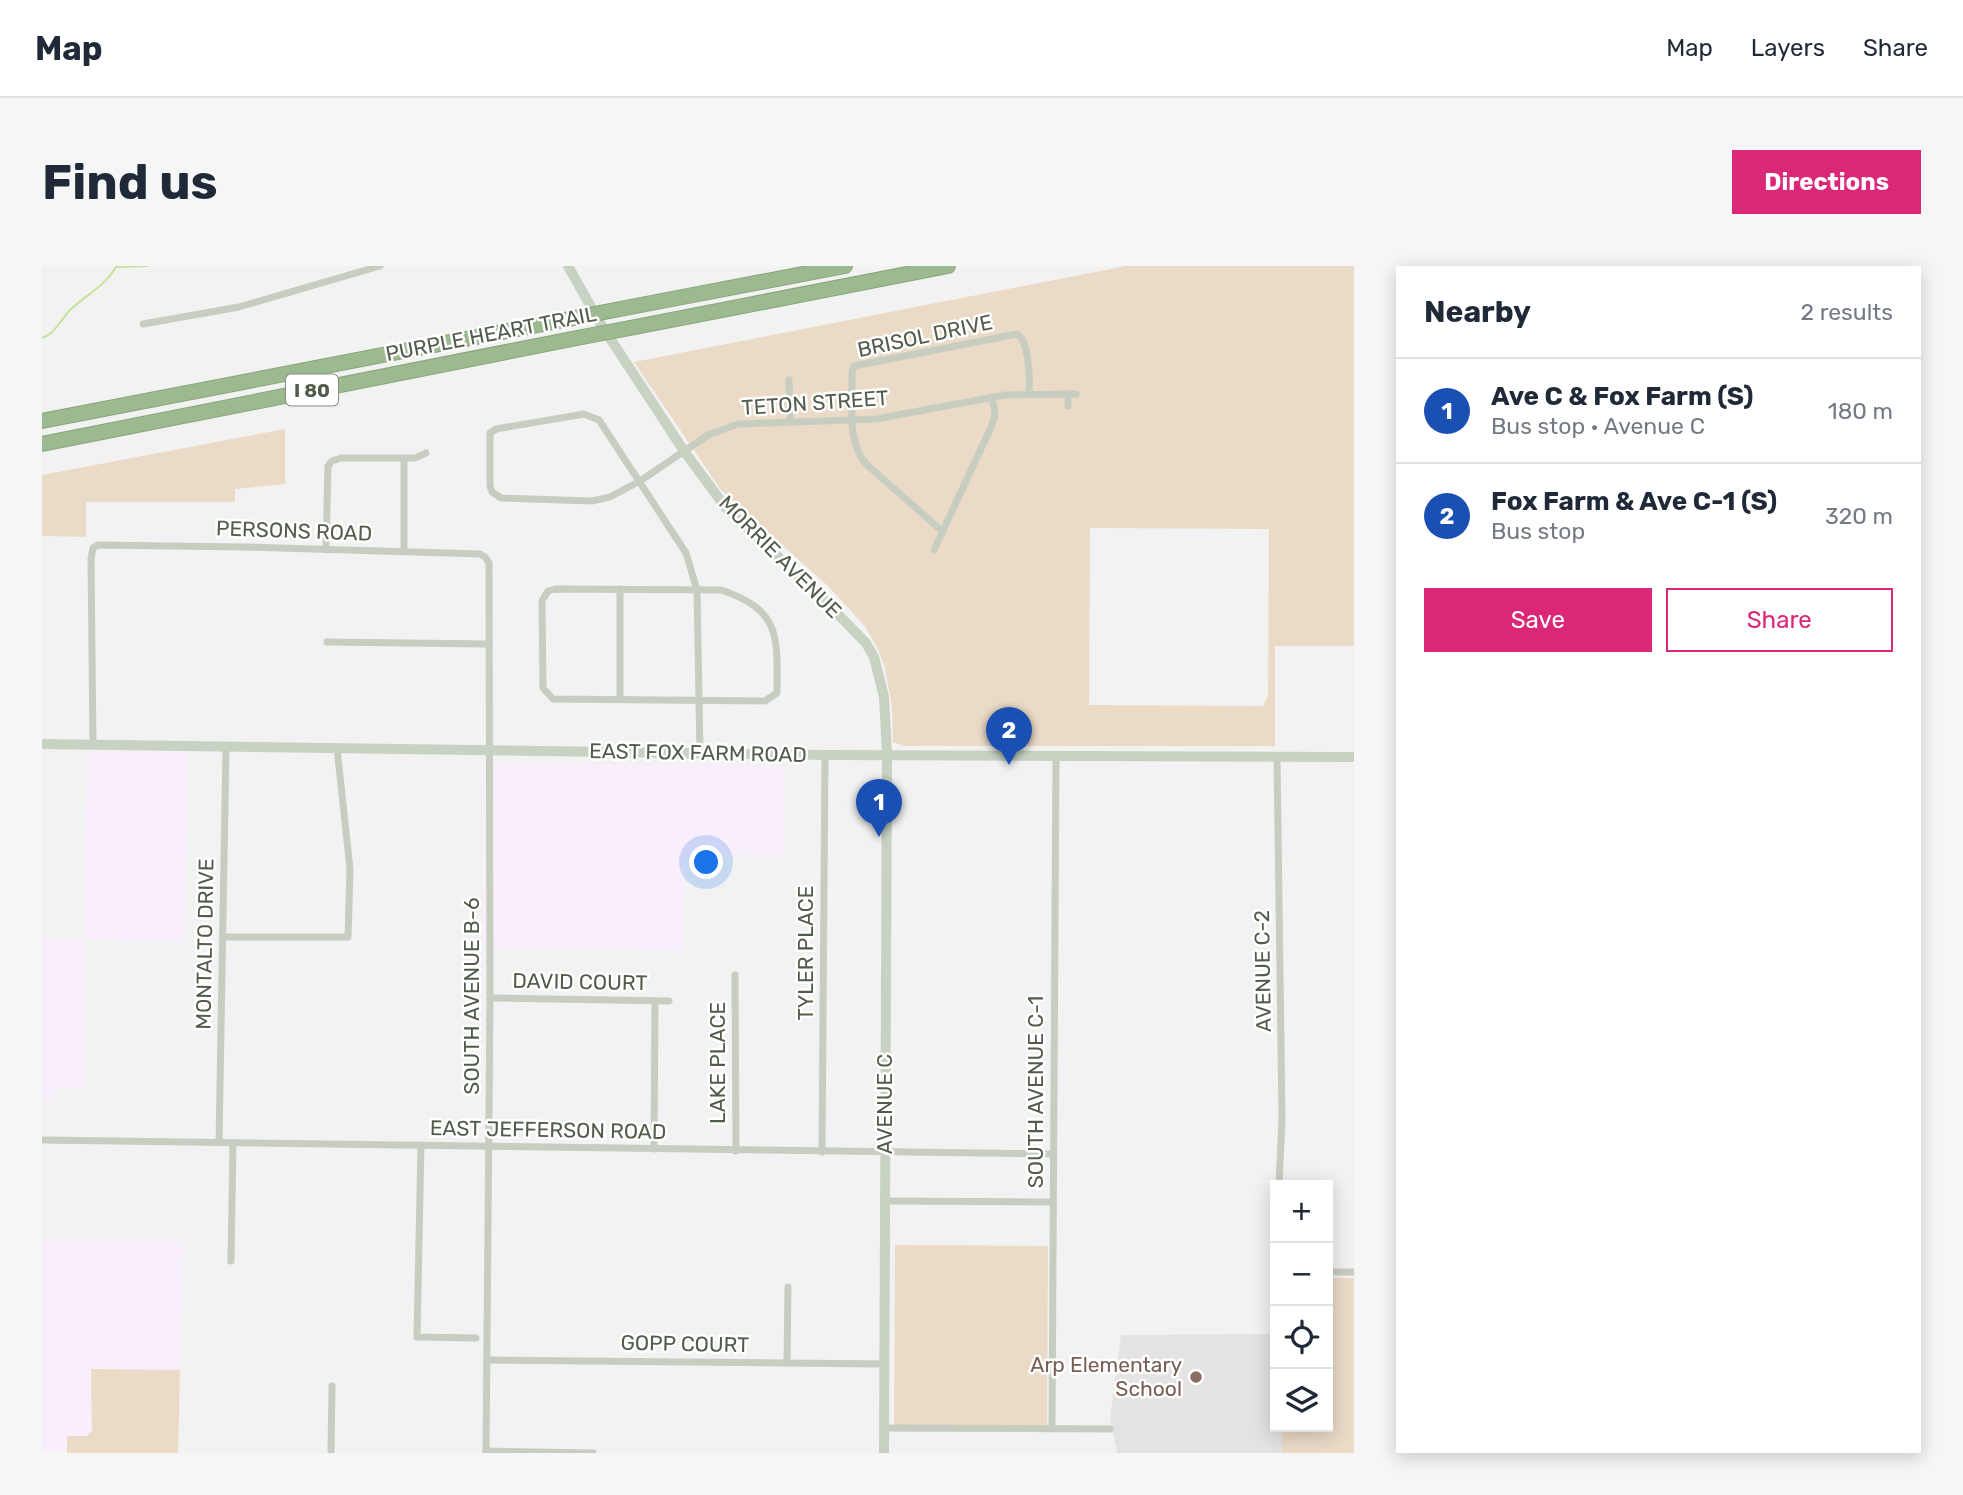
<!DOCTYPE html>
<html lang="en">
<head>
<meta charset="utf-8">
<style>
  :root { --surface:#fff; --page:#f6f6f7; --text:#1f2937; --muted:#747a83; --line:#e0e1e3; --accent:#db2777 }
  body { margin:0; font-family:Rubik,sans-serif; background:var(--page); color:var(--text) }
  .controls { position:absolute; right:21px; bottom:21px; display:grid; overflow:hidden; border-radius:0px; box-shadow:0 4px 18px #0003 }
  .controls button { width:63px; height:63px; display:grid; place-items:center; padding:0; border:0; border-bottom:2px solid var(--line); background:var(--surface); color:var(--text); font:35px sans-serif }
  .you { position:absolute; left:665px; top:597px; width:24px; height:24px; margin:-18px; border:5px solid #fff; border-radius:50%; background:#1a73e8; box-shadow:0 0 0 10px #1a73e833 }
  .badge { display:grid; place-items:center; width:46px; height:46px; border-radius:50%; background:var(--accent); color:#fff; font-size:23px; font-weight:700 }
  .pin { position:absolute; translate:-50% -58px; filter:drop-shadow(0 2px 4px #0008) }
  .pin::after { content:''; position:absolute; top:37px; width:24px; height:21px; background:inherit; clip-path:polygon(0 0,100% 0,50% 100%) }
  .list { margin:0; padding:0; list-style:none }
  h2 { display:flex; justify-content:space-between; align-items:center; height:91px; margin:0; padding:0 28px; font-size:30px }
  h2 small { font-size:23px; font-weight:400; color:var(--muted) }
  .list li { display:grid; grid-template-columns:46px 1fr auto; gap:21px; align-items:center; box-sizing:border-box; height:105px; padding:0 28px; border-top:2px solid var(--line) }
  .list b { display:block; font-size:26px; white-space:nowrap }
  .list p { margin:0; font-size:23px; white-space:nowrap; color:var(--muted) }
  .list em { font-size:23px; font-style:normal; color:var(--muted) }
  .actions { display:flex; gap:14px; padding:21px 28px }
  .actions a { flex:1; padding:16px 0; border:2px solid var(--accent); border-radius:0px; text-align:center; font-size:24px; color:var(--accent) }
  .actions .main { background:var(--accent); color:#fff }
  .icon { flex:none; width:38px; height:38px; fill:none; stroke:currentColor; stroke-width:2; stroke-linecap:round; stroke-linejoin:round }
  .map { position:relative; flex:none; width:1312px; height:1187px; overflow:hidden; border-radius:0px }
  header { display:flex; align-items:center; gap:42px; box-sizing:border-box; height:98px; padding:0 35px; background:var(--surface); border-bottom:2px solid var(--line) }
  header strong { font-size:33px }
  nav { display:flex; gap:38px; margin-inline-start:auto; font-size:24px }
  .intro { display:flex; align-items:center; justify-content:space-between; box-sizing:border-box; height:168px; padding:0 42px }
  h1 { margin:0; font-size:49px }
  .button { padding:18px 32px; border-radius:0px; background:var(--accent); color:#fff; font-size:24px; font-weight:700 }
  main { display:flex; gap:42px; padding:0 42px }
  aside { flex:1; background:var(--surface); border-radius:0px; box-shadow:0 4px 18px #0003 }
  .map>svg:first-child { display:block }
</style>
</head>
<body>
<header>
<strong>Map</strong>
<nav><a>Map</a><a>Layers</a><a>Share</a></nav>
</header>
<div class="intro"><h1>Find us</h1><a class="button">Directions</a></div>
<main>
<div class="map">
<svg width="1312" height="1187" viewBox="0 0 1312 1187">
  <rect width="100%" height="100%" fill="#f2f2f3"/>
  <g fill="#f9eefb">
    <path d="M 45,486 L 145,487 L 143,676 L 42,675 L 42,821 L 12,821 L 11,834 L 0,834 L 0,675 L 42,674 Z"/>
    <path d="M 444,497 L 743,500 L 742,589 L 644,588 L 642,684 L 440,681 Z"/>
    <path d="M 0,973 L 141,975 L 138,1104 L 49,1103 L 50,1165 L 25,1187 L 0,1187 Z"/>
  </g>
  <path fill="#e3e3e4" d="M 1233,1068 L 1233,1161 L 1240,1161 L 1240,1187 L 1075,1187 L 1068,1152 L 1079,1069 Z"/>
  <g fill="#ebdac6" fill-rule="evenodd">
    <path d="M 1084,0 L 1312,0 L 1312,380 L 1233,380 L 1233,480 L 861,480 L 851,476 L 850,441 L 843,402 L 835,381 L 822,359 L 786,320 L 679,224 L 592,96 ZM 1048,262 L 1227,263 L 1226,429 L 1221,440 L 1047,439 Z"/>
    <path d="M 243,163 L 243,218 L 193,223 L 193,236 L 44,236 L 44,271 L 0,270 L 0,209 Z"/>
    <path d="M 853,979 L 1006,980 L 1005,1160 L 852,1159 Z"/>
    <path d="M 1286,1012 L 1312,1012 L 1312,1187 L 1240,1187 L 1240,1161 L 1286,1161 Z"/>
    <path d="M 49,1103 L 138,1104 L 136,1187 L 25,1187 L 25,1170 L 45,1170 L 50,1165 Z"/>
  </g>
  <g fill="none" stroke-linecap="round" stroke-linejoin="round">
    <path stroke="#c7e299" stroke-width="2" d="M 0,72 C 13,68 19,53 28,44 C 44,29 63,20 74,1 L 106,0"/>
    <defs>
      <g id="highway">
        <path d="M 578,43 L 803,0"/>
        <path d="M 588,62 L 906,0"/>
        <path d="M 0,155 L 527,53"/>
        <path d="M 0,178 L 540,71"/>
      </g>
    </defs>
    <use href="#highway" stroke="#88a57b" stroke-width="16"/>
    <g stroke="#c7cec1" stroke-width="7">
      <path d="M 101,58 L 197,41 L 338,0"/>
      <path d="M 747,114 L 748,155"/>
      <path d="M 1026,140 L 1026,128"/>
      <path d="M 362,193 L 362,285"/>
      <path d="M 901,266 L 824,198 C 804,175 811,135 810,106 L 812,100 L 975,68 C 987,74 988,114 987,127"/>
      <path d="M 284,284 L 286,200 L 290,195 L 299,192 L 373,192 L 384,187"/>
      <path d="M 892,284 L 950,159 L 953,148 L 950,131"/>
      <path d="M 513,323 L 679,324 C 740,344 735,372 735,427 L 723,435 L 511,433 L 501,422 L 500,335 L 506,325 Z"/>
      <path d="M 578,323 L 578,433"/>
      <path d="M 285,376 L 447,378"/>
      <path d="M 51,479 L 49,293 L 51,282 L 56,279 L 203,281 L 438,288 L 443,291 L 447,297 L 448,732 L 444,1187"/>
      <path d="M 658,487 L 655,324 L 644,287 L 557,154 L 542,148 L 454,163 L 448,167 L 448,220 L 450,226 L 459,232 L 550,235 L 568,231 L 598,215 L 666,169 L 696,158 L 834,153 L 963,129 L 1034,128"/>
      <path d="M 1235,490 L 1240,853 L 1237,919"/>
      <path d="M 181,671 L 306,671 L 308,603 L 295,482"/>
      <path d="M 693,709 L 694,885"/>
      <path d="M 448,732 L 627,735"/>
      <path d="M 0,874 L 1011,888"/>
      <path d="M 177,877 L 184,481"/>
      <path d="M 379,879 L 375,1071 L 434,1072"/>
      <path d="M 612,883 L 613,735"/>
      <path d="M 780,886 L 783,489"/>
      <path d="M 842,935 L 1011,936"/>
      <path d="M 189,995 L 191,877"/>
      <path d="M 1286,1006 L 1312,1006"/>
      <path d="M 445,1094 L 842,1098"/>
      <path d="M 745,1097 L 746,1021"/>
      <path d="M 842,1162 L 1068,1163"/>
      <path d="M 1010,1163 L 1014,489"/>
      <path d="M 444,1185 L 551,1187"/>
      <path d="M 289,1187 L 290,1120"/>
    </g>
    <g stroke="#c7d2c2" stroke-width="10">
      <path d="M 526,0 L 558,57 L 642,185 L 684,242 L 778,330 L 824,377 L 832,391 L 842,431 L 845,489 L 842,1187"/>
      <path d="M 0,478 L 783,489 L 1312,491"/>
    </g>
    <use href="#highway" stroke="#9db990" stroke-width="14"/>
    <defs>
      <g id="highway-bridge">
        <path d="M 527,53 L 578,43"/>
        <path d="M 540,71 L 588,62"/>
      </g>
    </defs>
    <use href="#highway-bridge" stroke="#88a57b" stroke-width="16" stroke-linecap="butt"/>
    <use href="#highway-bridge" stroke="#9db990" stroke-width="14"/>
  </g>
  <circle fill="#8d6e63" stroke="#fff" stroke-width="2.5" cx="1154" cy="1111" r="7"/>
  <g text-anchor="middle" stroke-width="5" stroke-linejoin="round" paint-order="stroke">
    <rect fill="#fff" stroke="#868d81" stroke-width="2" x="244" y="108.5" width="52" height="31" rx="5"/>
    <g font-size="19" font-weight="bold" fill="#525c4b">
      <text x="270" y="131">I 80</text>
    </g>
    <g font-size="21" fill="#525c4b" stroke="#fff">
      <text transform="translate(449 68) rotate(-11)" y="7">PURPLE HEART TRAIL</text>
      <text transform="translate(883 70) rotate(-12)" y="7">BRISOL DRIVE</text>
      <text transform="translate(773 137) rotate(-4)" y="7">TETON STREET</text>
      <text transform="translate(252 265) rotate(2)" y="7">PERSONS ROAD</text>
      <text transform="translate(738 291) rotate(45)" y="7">MORRIE AVENUE</text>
      <text transform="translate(656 487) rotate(1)" y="7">EAST FOX FARM ROAD</text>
      <text transform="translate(163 678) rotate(-89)" y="7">MONTALTO DRIVE</text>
      <text transform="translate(764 687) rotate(-90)" y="7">TYLER PLACE</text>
      <text transform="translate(1221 705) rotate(-91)" y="7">AVENUE C-2</text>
      <text transform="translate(538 716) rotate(1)" y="7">DAVID COURT</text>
      <text transform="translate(430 730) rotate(-90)" y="7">SOUTH AVENUE B-6</text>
      <text transform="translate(676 797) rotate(-90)" y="7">LAKE PLACE</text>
      <text transform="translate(994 826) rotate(-90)" y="7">SOUTH AVENUE C-1</text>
      <text transform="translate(843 838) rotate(-90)" y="7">AVENUE C</text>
      <text transform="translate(506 864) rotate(1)" y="7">EAST JEFFERSON ROAD</text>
      <text transform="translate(643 1078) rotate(1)" y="7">GOPP COURT</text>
    </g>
    <g font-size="21" fill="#785e54" stroke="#fff" text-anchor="end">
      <text x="1140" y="1106">Arp Elementary<tspan x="1140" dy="24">School</tspan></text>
    </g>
  </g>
</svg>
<div class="controls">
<button>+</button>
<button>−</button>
<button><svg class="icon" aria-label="locate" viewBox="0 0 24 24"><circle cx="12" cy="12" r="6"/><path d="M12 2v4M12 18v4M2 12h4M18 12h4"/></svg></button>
<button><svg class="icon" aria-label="layers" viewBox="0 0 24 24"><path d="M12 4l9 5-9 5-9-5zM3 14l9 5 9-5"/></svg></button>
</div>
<div class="you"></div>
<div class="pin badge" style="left:837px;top:571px;background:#1a4fb4">1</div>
<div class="pin badge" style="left:967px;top:499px;background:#1a4fb4">2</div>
</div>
<aside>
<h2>Nearby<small>2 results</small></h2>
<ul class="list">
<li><span class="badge" style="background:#1a4fb4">1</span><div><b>Ave C &amp; Fox Farm (S)</b><p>Bus stop · Avenue C</p></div><em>180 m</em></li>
<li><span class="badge" style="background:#1a4fb4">2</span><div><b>Fox Farm &amp; Ave C-1 (S)</b><p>Bus stop</p></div><em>320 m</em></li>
</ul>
<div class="actions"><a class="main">Save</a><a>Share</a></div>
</aside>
</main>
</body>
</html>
